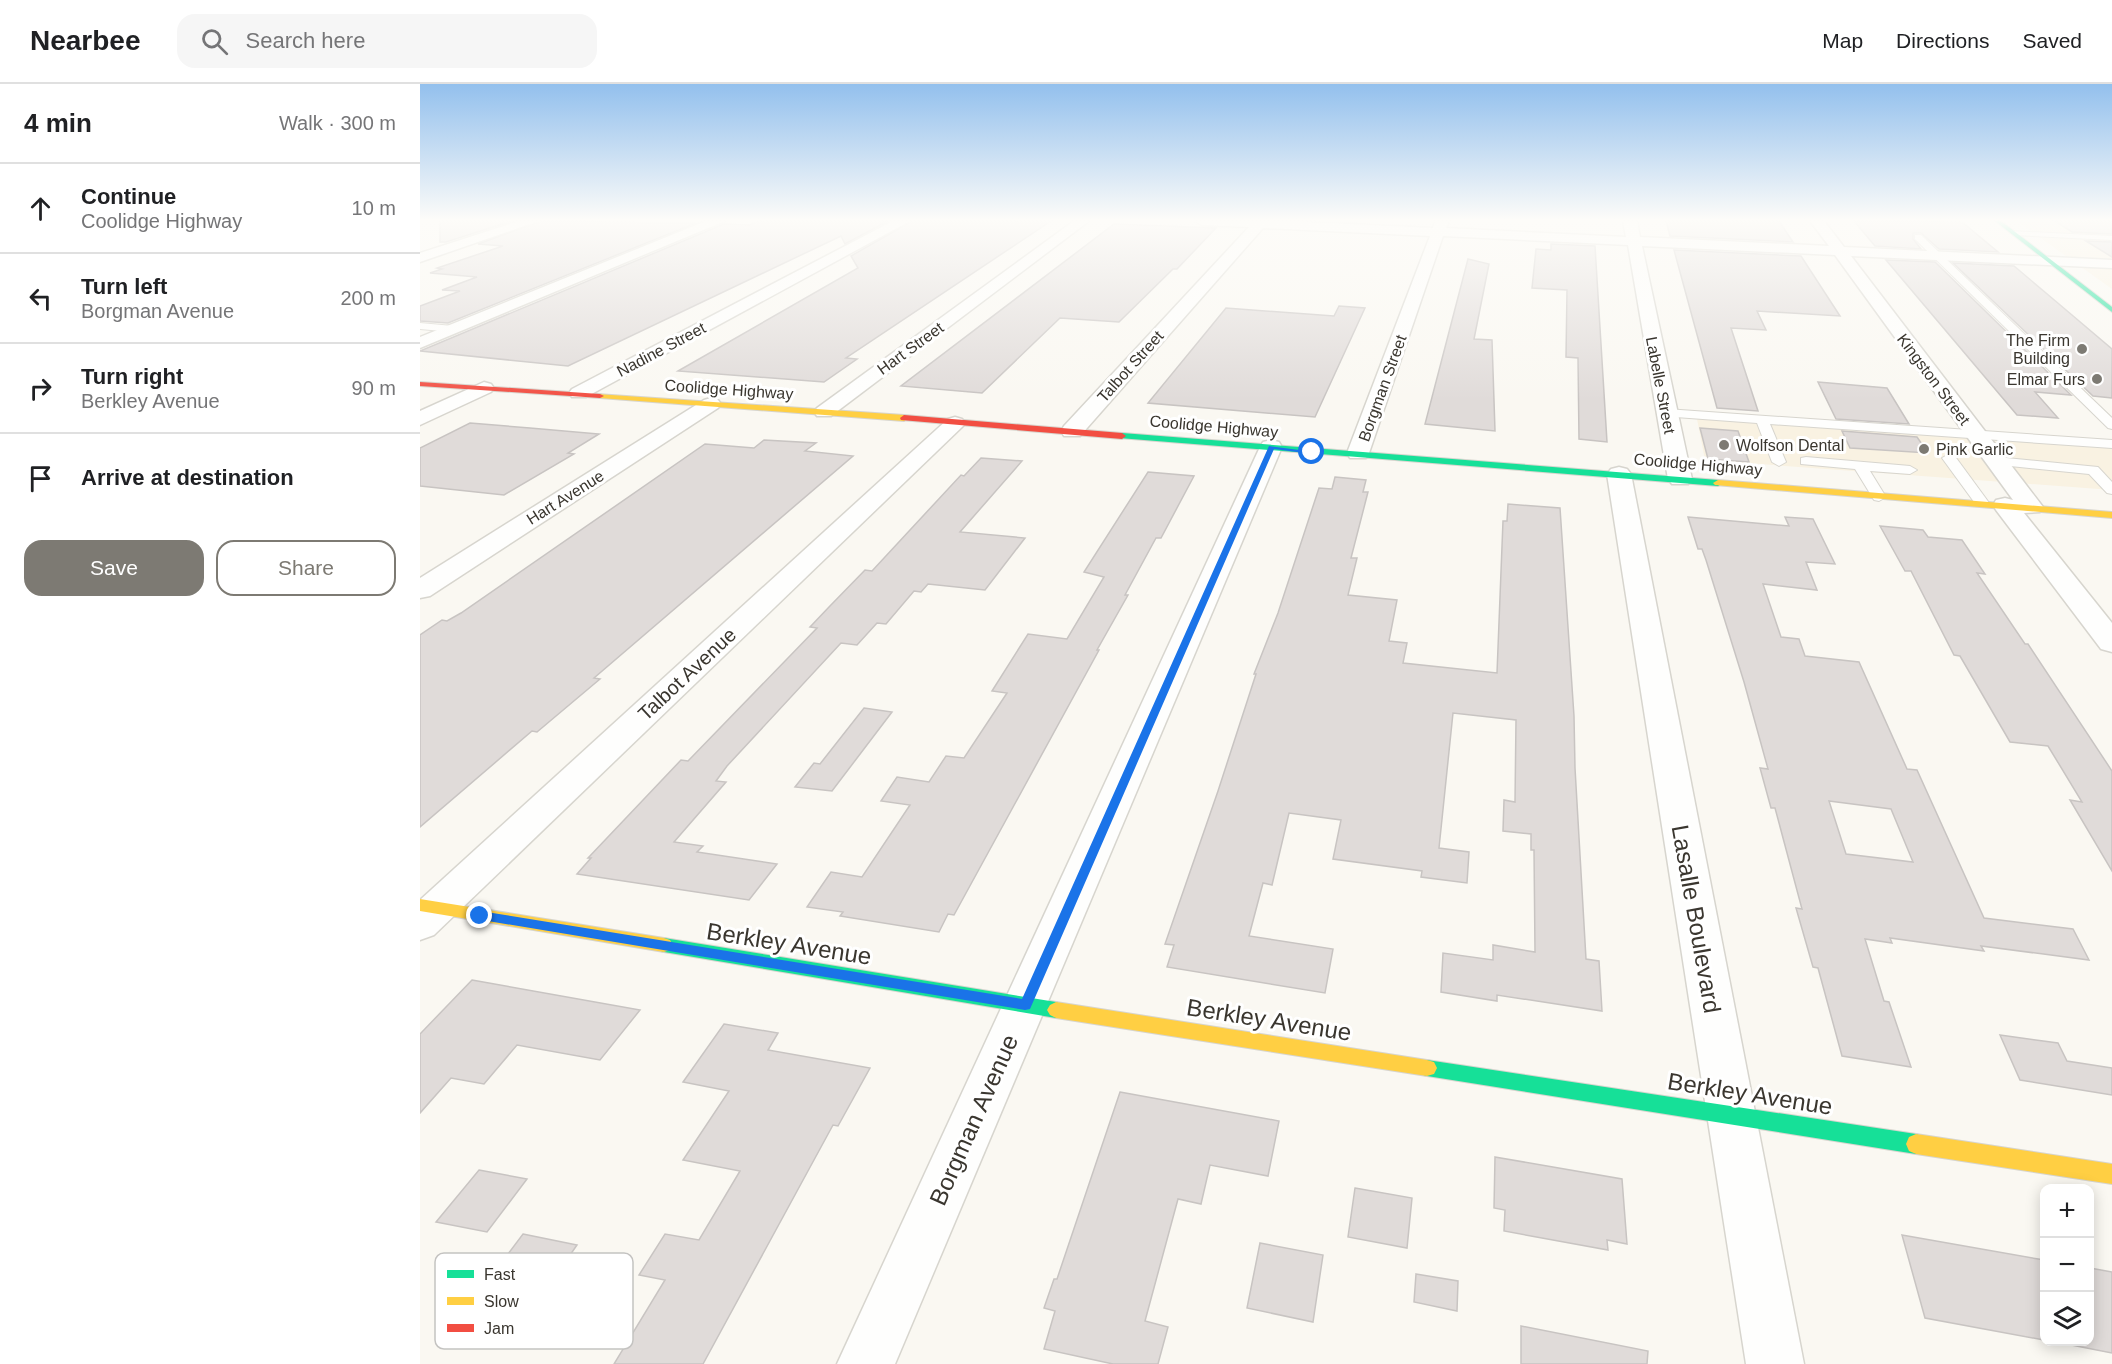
<!DOCTYPE html>
<html lang="en">
<head>
<meta charset="utf-8">
<style>
  :root { --surface:#fff; --page:#f6f6f6; --text:#202124; --muted:#757577; --line:#e0e0e0; --accent:#7d7a73 }
  body { margin:0; font-family:Arial,sans-serif; background:var(--page); color:var(--text) }
  .controls { position:absolute; right:18px; bottom:18px; display:grid; overflow:hidden; border-radius:12px; box-shadow:0 3px 15px #0003 }
  .controls button { width:54px; height:54px; display:grid; place-items:center; padding:0; border:0; border-bottom:2px solid var(--line); background:var(--surface); color:var(--text); font:30px sans-serif }
  .stop { position:absolute; width:18px; height:18px; margin:-14px; border:4px solid #1a73e8; border-radius:50%; background:#fff }
  .stop.end { background:#1a73e8; border-color:#fff; box-shadow:0 2px 6px #0008 }
  .list { margin:0; padding:0; list-style:none }
  h2 { display:flex; justify-content:space-between; align-items:center; height:78px; margin:0; padding:0 24px; font-size:26px }
  h2 small { font-size:20px; font-weight:400; color:var(--muted) }
  .list li { display:grid; grid-template-columns:39px 1fr auto; gap:18px; align-items:center; box-sizing:border-box; height:90px; padding:0 24px; border-top:2px solid var(--line) }
  .list b { display:block; font-size:22px; white-space:nowrap }
  .list p { margin:0; font-size:20px; white-space:nowrap; color:var(--muted) }
  .list em { font-size:20px; font-style:normal; color:var(--muted) }
  .actions { display:flex; gap:12px; padding:18px 24px }
  .actions a { flex:1; padding:14px 0; border:2px solid var(--accent); border-radius:18px; text-align:center; font-size:21px; color:var(--accent) }
  .actions .main { background:var(--accent); color:#fff }
  .icon { flex:none; width:33px; height:33px; fill:none; stroke:currentColor; stroke-width:2; stroke-linecap:round; stroke-linejoin:round }
  .map { position:relative; flex:none; width:1692px; height:1280px; overflow:hidden }
  header { display:flex; align-items:center; gap:36px; box-sizing:border-box; height:84px; padding:0 30px; background:var(--surface); border-bottom:2px solid var(--line) }
  header strong { font-size:28px }
  nav { display:flex; gap:33px; margin-inline-start:auto; font-size:21px }
  .search { width:420px; height:54px; background:var(--page); display:flex; align-items:center; gap:15px; box-sizing:border-box; padding:0 21px; border-radius:18px; color:var(--muted); font-size:22px }
  main { display:flex }
  aside { flex:1; background:var(--surface) }
  .map>svg:first-child { display:block }
</style>
</head>
<body>
<header>
<strong>Nearbee</strong>
<div class="search"><svg class="icon" aria-label="search" viewBox="0 0 24 24"><circle cx="10" cy="10" r="6"/><path d="M15 15l6 6"/></svg>Search here</div>
<nav><a>Map</a><a>Directions</a><a>Saved</a></nav>
</header>
<main>
<aside>
<h2>4 min<small>Walk · 300 m</small></h2>
<ul class="list">
<li><svg class="icon" aria-label="ahead" viewBox="0 0 24 24"><path d="M12 20V5M6 11l6-6 6 6"/></svg><div><b>Continue</b><p>Coolidge Highway</p></div><em>10 m</em></li>
<li><svg class="icon" aria-label="left" viewBox="0 0 24 24"><path d="M17 20v-9H6M10 6l-5 5 5 5"/></svg><div><b>Turn left</b><p>Borgman Avenue</p></div><em>200 m</em></li>
<li><svg class="icon" aria-label="right" viewBox="0 0 24 24"><path d="M7 20v-9h11M14 6l5 5-5 5"/></svg><div><b>Turn right</b><p>Berkley Avenue</p></div><em>90 m</em></li>
<li><svg class="icon" aria-label="arrive" viewBox="0 0 24 24"><path d="M6 21V4h12l-3 4 3 4H6"/></svg><div><b>Arrive at destination</b></div></li>
</ul>
<div class="actions"><a class="main">Save</a><a>Share</a></div>
</aside>
<div class="map">
<svg width="1692" height="1280" viewBox="0 0 1692 1280">
  <rect width="100%" height="100%" fill="#faf8f2"/>
  <g fill="#f9f2e2">
    <path d="M 1597,137 L 1692,137 L 1692,205 Z"/>
    <path d="M 1277,335 L 1692,363 L 1692,406 L 1285,376 Z"/>
  </g>
  <g fill="#e0dbd9" stroke="#c8c4c2" stroke-width="1.5" fill-rule="evenodd">
    <path d="M 20,137 L 92,137 L 26,158 L 20,158 Z"/>
    <path d="M 121,137 L 276,139 L 28,239 L 0,237 L 0,222 L 40,207 L 22,206 L 57,193 L 10,189 L 22,185 L 17,184 L 83,162 L 58,160 Z"/>
    <path d="M 339,137 L 468,137 L 425,160 L 421,152 L 148,282 L 0,267 L 304,140 L 329,141 Z"/>
    <path d="M 492,137 L 631,137 L 426,274 L 437,275 L 404,298 L 258,287 L 438,184 L 431,172 Z"/>
    <path d="M 1246,137 L 1359,137 L 1373,158 L 1250,152 Z"/>
    <path d="M 1434,137 L 1542,138 L 1578,168 L 1519,165 L 1501,149 L 1493,149 L 1493,155 L 1501,165 L 1455,162 Z"/>
    <path d="M 1635,137 L 1692,137 L 1692,150 L 1652,148 Z"/>
    <path d="M 694,140 L 796,144 L 757,185 L 753,185 L 699,238 L 640,234 L 562,309 L 481,302 Z"/>
    <path d="M 1666,157 L 1692,158 L 1692,173 Z"/>
    <path d="M 1131,160 L 1175,162 L 1187,358 L 1159,355 L 1158,274 L 1146,273 L 1147,206 L 1112,204 L 1116,165 L 1131,166 Z"/>
    <path d="M 1254,166 L 1381,172 L 1420,232 L 1337,227 L 1346,246 L 1311,244 L 1338,327 L 1297,324 Z"/>
    <path d="M 1048,175 L 1069,180 L 1054,255 L 1072,256 L 1075,347 L 1005,340 Z"/>
    <path d="M 1466,176 L 1515,178 L 1651,311 L 1615,308 L 1638,334 L 1597,331 Z"/>
    <path d="M 1533,179 L 1594,182 L 1639,220 L 1692,265 L 1692,314 L 1673,312 Z"/>
    <path d="M 919,222 L 945,224 L 895,333 L 728,319 L 806,224 L 914,232 Z"/>
    <path d="M 1398,298 L 1467,304 L 1489,340 L 1416,335 Z"/>
    <path d="M 50,339 L 110,344 L 179,350 L 148,369 L 154,370 L 84,411 L 0,402 L 0,364 Z"/>
    <path d="M 1280,344 L 1318,347 L 1329,378 L 1288,375 Z"/>
    <path d="M 1422,347 L 1497,353 L 1508,369 L 1430,364 Z"/>
    <path d="M 344,356 L 396,359 L 385,367 L 433,372 L 174,594 L 180,595 L 117,648 L 112,647 L 0,743 L 0,551 L 22,536 L 27,537 L 41,529 L 285,360 L 334,364 Z"/>
    <path d="M 561,374 L 602,377 L 540,448 L 605,454 L 565,506 L 508,500 L 501,508 L 494,507 L 466,540 L 457,539 L 437,561 L 421,559 L 307,682 L 296,697 L 306,698 L 254,758 L 283,762 L 277,768 L 357,780 L 329,816 L 157,790 L 171,774 L 168,774 L 261,676 L 268,677 L 397,544 L 390,543 L 409,523 L 445,486 L 452,487 L 541,391 L 544,392 Z"/>
    <path d="M 728,388 L 774,392 L 741,454 L 736,454 L 705,511 L 708,511 L 677,566 L 679,566 L 534,831 L 528,830 L 519,848 L 420,832 L 423,828 L 387,823 L 411,788 L 442,793 L 490,721 L 461,717 L 477,693 L 509,698 L 526,672 L 544,674 L 587,609 L 572,607 L 608,550 L 647,555 L 684,493 L 664,488 Z"/>
    <path d="M 915,393 L 946,396 L 943,408 L 948,408 L 931,474 L 937,474 L 928,511 L 977,516 L 969,557 L 987,559 L 983,579 L 1077,589 L 1083,437 L 1087,437 L 1088,420 L 1140,424 L 1154,632 L 1155,684 L 1166,875 L 1179,877 L 1182,927 L 1077,911 L 1077,917 L 1021,908 L 1023,869 L 1073,876 L 1073,861 L 1115,868 L 1114,766 L 1111,766 L 1111,750 L 1083,747 L 1084,716 L 1095,718 L 1096,636 L 1033,629 L 1019,764 L 1049,768 L 1047,799 L 1001,793 L 1002,787 L 913,775 L 921,736 L 869,729 L 852,801 L 843,799 L 829,852 L 913,865 L 905,909 L 747,883 L 754,861 L 745,860 L 798,707 L 836,590 L 834,590 L 858,529 L 899,404 L 912,405 Z"/>
    <path d="M 1268,433 L 1369,442 L 1365,433 L 1393,435 L 1415,480 L 1386,478 L 1397,506 L 1343,500 L 1361,553 L 1379,555 L 1385,572 L 1439,578 L 1487,685 L 1497,686 L 1564,834 L 1653,845 L 1669,876 L 1561,862 L 1564,867 L 1470,854 L 1472,859 L 1445,855 L 1464,917 L 1469,918 L 1491,983 L 1422,972 L 1398,884 L 1393,883 L 1376,824 L 1382,825 L 1355,724 L 1351,724 L 1340,684 L 1348,685 L 1324,598 L 1286,476 L 1282,465 L 1278,465 ZM 1409,717 L 1471,725 L 1493,778 L 1426,770 Z"/>
    <path d="M 1460,442 L 1503,446 L 1508,453 L 1542,456 L 1565,490 L 1557,489 L 1605,560 L 1608,560 L 1692,687 L 1692,787 L 1650,716 L 1662,718 L 1628,662 L 1590,658 L 1540,572 L 1534,571 L 1491,487 L 1485,487 Z"/>
    <path d="M 444,624 L 472,628 L 412,707 L 375,703 L 394,679 L 400,680 Z"/>
    <path d="M 52,896 L 220,926 L 180,976 L 97,961 L 64,1000 L 31,994 L 0,1029 L 0,950 Z"/>
    <path d="M 304,940 L 358,949 L 348,966 L 450,984 L 418,1042 L 413,1041 L 283,1280 L 194,1280 L 245,1196 L 219,1191 L 245,1150 L 279,1156 L 320,1087 L 263,1076 L 309,1007 L 263,998 Z"/>
    <path d="M 1580,951 L 1638,959 L 1647,977 L 1692,984 L 1692,1011 L 1600,996 Z"/>
    <path d="M 700,1008 L 859,1037 L 848,1092 L 790,1081 L 781,1120 L 758,1115 L 725,1237 L 748,1243 L 738,1280 L 693,1280 L 624,1265 L 635,1227 L 624,1224 L 634,1195 L 637,1195 Z"/>
    <path d="M 1075,1073 L 1202,1095 L 1207,1160 L 1187,1156 L 1188,1166 L 1084,1147 L 1085,1126 L 1074,1124 Z"/>
    <path d="M 59,1086 L 107,1095 L 67,1148 L 16,1138 Z"/>
    <path d="M 935,1104 L 992,1114 L 987,1164 L 928,1153 Z"/>
    <path d="M 103,1150 L 157,1161 L 114,1223 L 58,1210 Z"/>
    <path d="M 1482,1151 L 1624,1176 L 1624,1256 L 1505,1234 Z"/>
    <path d="M 840,1159 L 903,1171 L 893,1238 L 827,1224 Z"/>
    <path d="M 1670,1184 L 1692,1188 L 1692,1269 L 1631,1257 L 1670,1257 Z"/>
    <path d="M 996,1190 L 1038,1197 L 1037,1227 L 994,1218 Z"/>
    <path d="M 1101,1242 L 1228,1267 L 1227,1280 L 1101,1280 Z"/>
  </g>
  <g fill="none" stroke-linecap="round" stroke-linejoin="round">
    <defs>
      <g id="lane">
        <path d="M 1591,147 L 1692,152 L 1692,156 L 1594,151 Z"/>
        <path d="M 1495,151 L 1501,151 L 1692,334 L 1692,345 L 1688,344 L 1495,155 Z"/>
        <path d="M 0,239 L 33,242 L 38,245 L 33,248 L 0,245 Z"/>
        <path d="M 1246,325 L 1692,356 L 1692,364 L 1350,340 L 1366,378 L 1359,382 L 1352,378 L 1337,339 L 1242,332 L 1242,326 Z"/>
        <path d="M 1529,370 L 1534,371 L 1567,416 L 1569,419 L 1567,422 L 1557,422 L 1522,374 Z"/>
        <path d="M 1386,373 L 1490,382 L 1497,386 L 1490,390 L 1450,387 L 1466,413 L 1459,417 L 1454,416 L 1435,385 L 1381,380 L 1381,374 Z"/>
        <path d="M 1576,373 L 1678,383 L 1692,398 L 1692,410 L 1687,409 L 1669,390 L 1571,380 L 1571,374 Z"/>
      </g>
      <g id="street">
        <path d="M 99,137 L 119,137 L 0,178 L 0,169 Z"/>
        <path d="M 286,137 L 305,137 L 0,264 L 0,253 Z"/>
        <path d="M 473,137 L 490,137 L 166,313 L 152,313 L 149,309 L 152,305 Z"/>
        <path d="M 654,137 L 669,137 L 411,332 L 397,332 L 394,328 L 397,324 Z"/>
        <path d="M 775,137 L 866,137 L 1013,144 L 1015,137 L 1029,137 L 1026,144 L 1206,153 L 1203,137 L 1217,137 L 1220,153 L 1409,162 L 1390,137 L 1404,137 L 1424,163 L 1692,176 L 1692,184 L 1431,172 L 1623,423 L 1620,428 L 1604,429 L 1692,539 L 1692,568 L 1681,565 L 1576,426 L 1573,421 L 1576,416 L 1585,414 L 1593,416 L 1415,171 L 1222,162 L 1272,395 L 1268,400 L 1252,400 L 1248,395 L 1208,161 L 1023,152 L 949,369 L 946,374 L 930,374 L 927,369 L 1010,152 L 843,144 L 660,352 L 644,352 L 641,347 L 644,342 L 829,143 L 782,141 Z"/>
        <path d="M 64,298 L 71,300 L 74,304 L 71,308 L 0,341 L 0,327 Z"/>
        <path d="M 291,314 L 298,316 L 301,320 L 298,324 L 10,512 L 0,514 L 0,494 L 284,316 Z"/>
        <path d="M 535,333 L 542,335 L 546,339 L 542,343 L 14,851 L 0,856 L 0,816 L 528,335 Z"/>
        <path d="M 851,356 L 859,358 L 862,363 L 475,1280 L 417,1280 L 840,363 L 843,358 Z"/>
        <path d="M 1199,383 L 1207,385 L 1211,390 L 1384,1280 L 1326,1280 L 1187,390 L 1191,385 Z"/>
      </g>
      <g id="fast">
        <path d="M 1575,137 L 1581,137 L 1692,223 L 1692,228 Z"/>
        <path d="M 702,349 L 1298,396 L 1303,399 L 1298,402 L 699,354 L 699,350 Z"/>
        <path d="M 244,854 L 636,918 L 642,921 L 645,926 L 642,931 L 636,934 L 244,868 L 238,866 L 235,861 L 238,856 Z"/>
        <path d="M 1007,976 L 1496,1050 L 1503,1053 L 1506,1060 L 1503,1067 L 1496,1070 L 1007,992 L 1000,990 L 997,984 L 1000,978 Z"/>
      </g>
      <g id="slow">
        <path d="M 177,310 L 484,331 L 488,334 L 484,337 L 180,314 L 176,312 Z"/>
        <path d="M 1298,396 L 1692,428 L 1692,434 L 1295,401 L 1293,399 Z"/>
        <path d="M 0,815 L 244,854 L 250,856 L 253,861 L 250,866 L 244,868 L 0,827 Z"/>
        <path d="M 636,918 L 1007,976 L 1014,978 L 1017,984 L 1014,990 L 1007,992 L 636,934 L 630,931 L 627,926 L 630,921 Z"/>
        <path d="M 1496,1050 L 1692,1080 L 1692,1100 L 1496,1070 L 1489,1067 L 1486,1060 L 1489,1053 Z"/>
      </g>
      <g id="jam">
        <path d="M 0,298 L 180,310 L 184,312 L 180,314 L 0,302 Z"/>
        <path d="M 484,331 L 702,349 L 706,352 L 702,355 L 481,336 L 480,334 Z"/>
      </g>
    </defs>
    <use href="#lane" stroke="#d7d5ce" stroke-width="2"/>
    <use href="#street" stroke="#d7d5ce" stroke-width="3"/>
    <use href="#fast" stroke="#d7d5ce" stroke-width="2"/>
    <use href="#slow" stroke="#d7d5ce" stroke-width="2"/>
    <use href="#jam" stroke="#d7d5ce" stroke-width="2"/>
    <use href="#lane" fill="#fefefd" fill-rule="evenodd"/>
    <use href="#street" fill="#fefefd" fill-rule="evenodd"/>
    <use href="#fast" fill="#16e098" fill-rule="evenodd"/>
    <use href="#slow" fill="#ffcf43" fill-rule="evenodd"/>
    <use href="#jam" fill="#f24e42" fill-rule="evenodd"/>
  </g>
  <linearGradient id="sky" x2="0" y2="1"><stop stop-color="#93c0ed"/><stop offset="0.43" stop-color="#fdfcf9"/><stop offset="1" stop-color="#fdfcf9" stop-opacity="0"/></linearGradient>
  <rect width="1692" height="316" fill="url(#sky)"/>
  <path fill="#1a73e8" d="M 849,362 L 895,368 L 892,370 L 854,365 L 610,925 L 605,926 L 56,835 L 56,829 L 60,827 L 602,915 Z"/>
  <g fill="#7d7a73" stroke="#fff" stroke-width="2">
    <circle cx="1662" cy="265" r="6"/>
    <circle cx="1677" cy="295" r="6"/>
    <circle cx="1304" cy="361" r="6"/>
    <circle cx="1504" cy="365" r="6"/>
  </g>
  <g text-anchor="middle" stroke-width="6" stroke-linejoin="round" paint-order="stroke">
    <g font-size="16" fill="#3a362f" stroke="#fff" text-anchor="end">
      <text x="1650" y="262">The Firm<tspan x="1650" dy="18">Building</tspan></text>
      <text x="1665" y="301">Elmar Furs</text>
      <text x="1316" y="367" text-anchor="start">Wolfson Dental</text>
      <text x="1516" y="371" text-anchor="start">Pink Garlic</text>
    </g>
    <g font-size="16" fill="#3a362f" stroke="#fff">
      <text transform="translate(490 264) rotate(-36)" y="6">Hart Street</text>
      <text transform="translate(241 265) rotate(-28)" y="6">Nadine Street</text>
      <text transform="translate(710 282) rotate(-48)" y="6">Talbot Street</text>
      <text transform="translate(1514 295) rotate(53)" y="6">Kingston Street</text>
      <text transform="translate(1241 301) rotate(79)" y="6">Labelle Street</text>
      <text transform="translate(962 304) rotate(-70)" y="6">Borgman Street</text>
      <text transform="translate(309 305) rotate(4)" y="6">Coolidge Highway</text>
      <text transform="translate(794 342) rotate(5)" y="6">Coolidge Highway</text>
      <text transform="translate(1278 380) rotate(5)" y="6">Coolidge Highway</text>
      <text transform="translate(145 413) rotate(-32)" y="6">Hart Avenue</text>
    </g>
    <g font-size="20" fill="#3a362f" stroke="#fff">
      <text transform="translate(267 590) rotate(-43)" y="7">Talbot Avenue</text>
    </g>
    <g font-size="24" fill="#3a362f" stroke="#fff">
      <text transform="translate(1276 835) rotate(80)" y="8">Lasalle Boulevard</text>
      <text transform="translate(369 860) rotate(9)" y="8">Berkley Avenue</text>
      <text transform="translate(849 936) rotate(9)" y="8">Berkley Avenue</text>
      <text transform="translate(1330 1010) rotate(9)" y="8">Berkley Avenue</text>
      <text transform="translate(554 1036) rotate(-66)" y="8">Borgman Avenue</text>
    </g>
  </g>
  <rect x="15" y="1169" width="198" height="96" rx="9" fill="#fff" stroke="#c4c3c1" stroke-width="1.5"/>
  <rect x="27" y="1186" width="27" height="8" fill="#16e098"/>
  <rect x="27" y="1213" width="27" height="8" fill="#ffcf43"/>
  <rect x="27" y="1240" width="27" height="8" fill="#f24e42"/>
  <g font-size="16" fill="#3a362f">
    <text x="64" y="1196">Fast</text>
    <text x="64" y="1223">Slow</text>
    <text x="64" y="1250">Jam</text>
  </g>
</svg>
<div class="controls">
<button>+</button>
<button>−</button>
<button><svg class="icon" aria-label="layers" viewBox="0 0 24 24"><path d="M12 4l9 5-9 5-9-5zM3 14l9 5 9-5"/></svg></button>
</div>
<div class="stop" style="left:892px;top:368px"></div>
<div class="stop end" style="left:60px;top:832px"></div>
</div>
</main>
</body>
</html>
